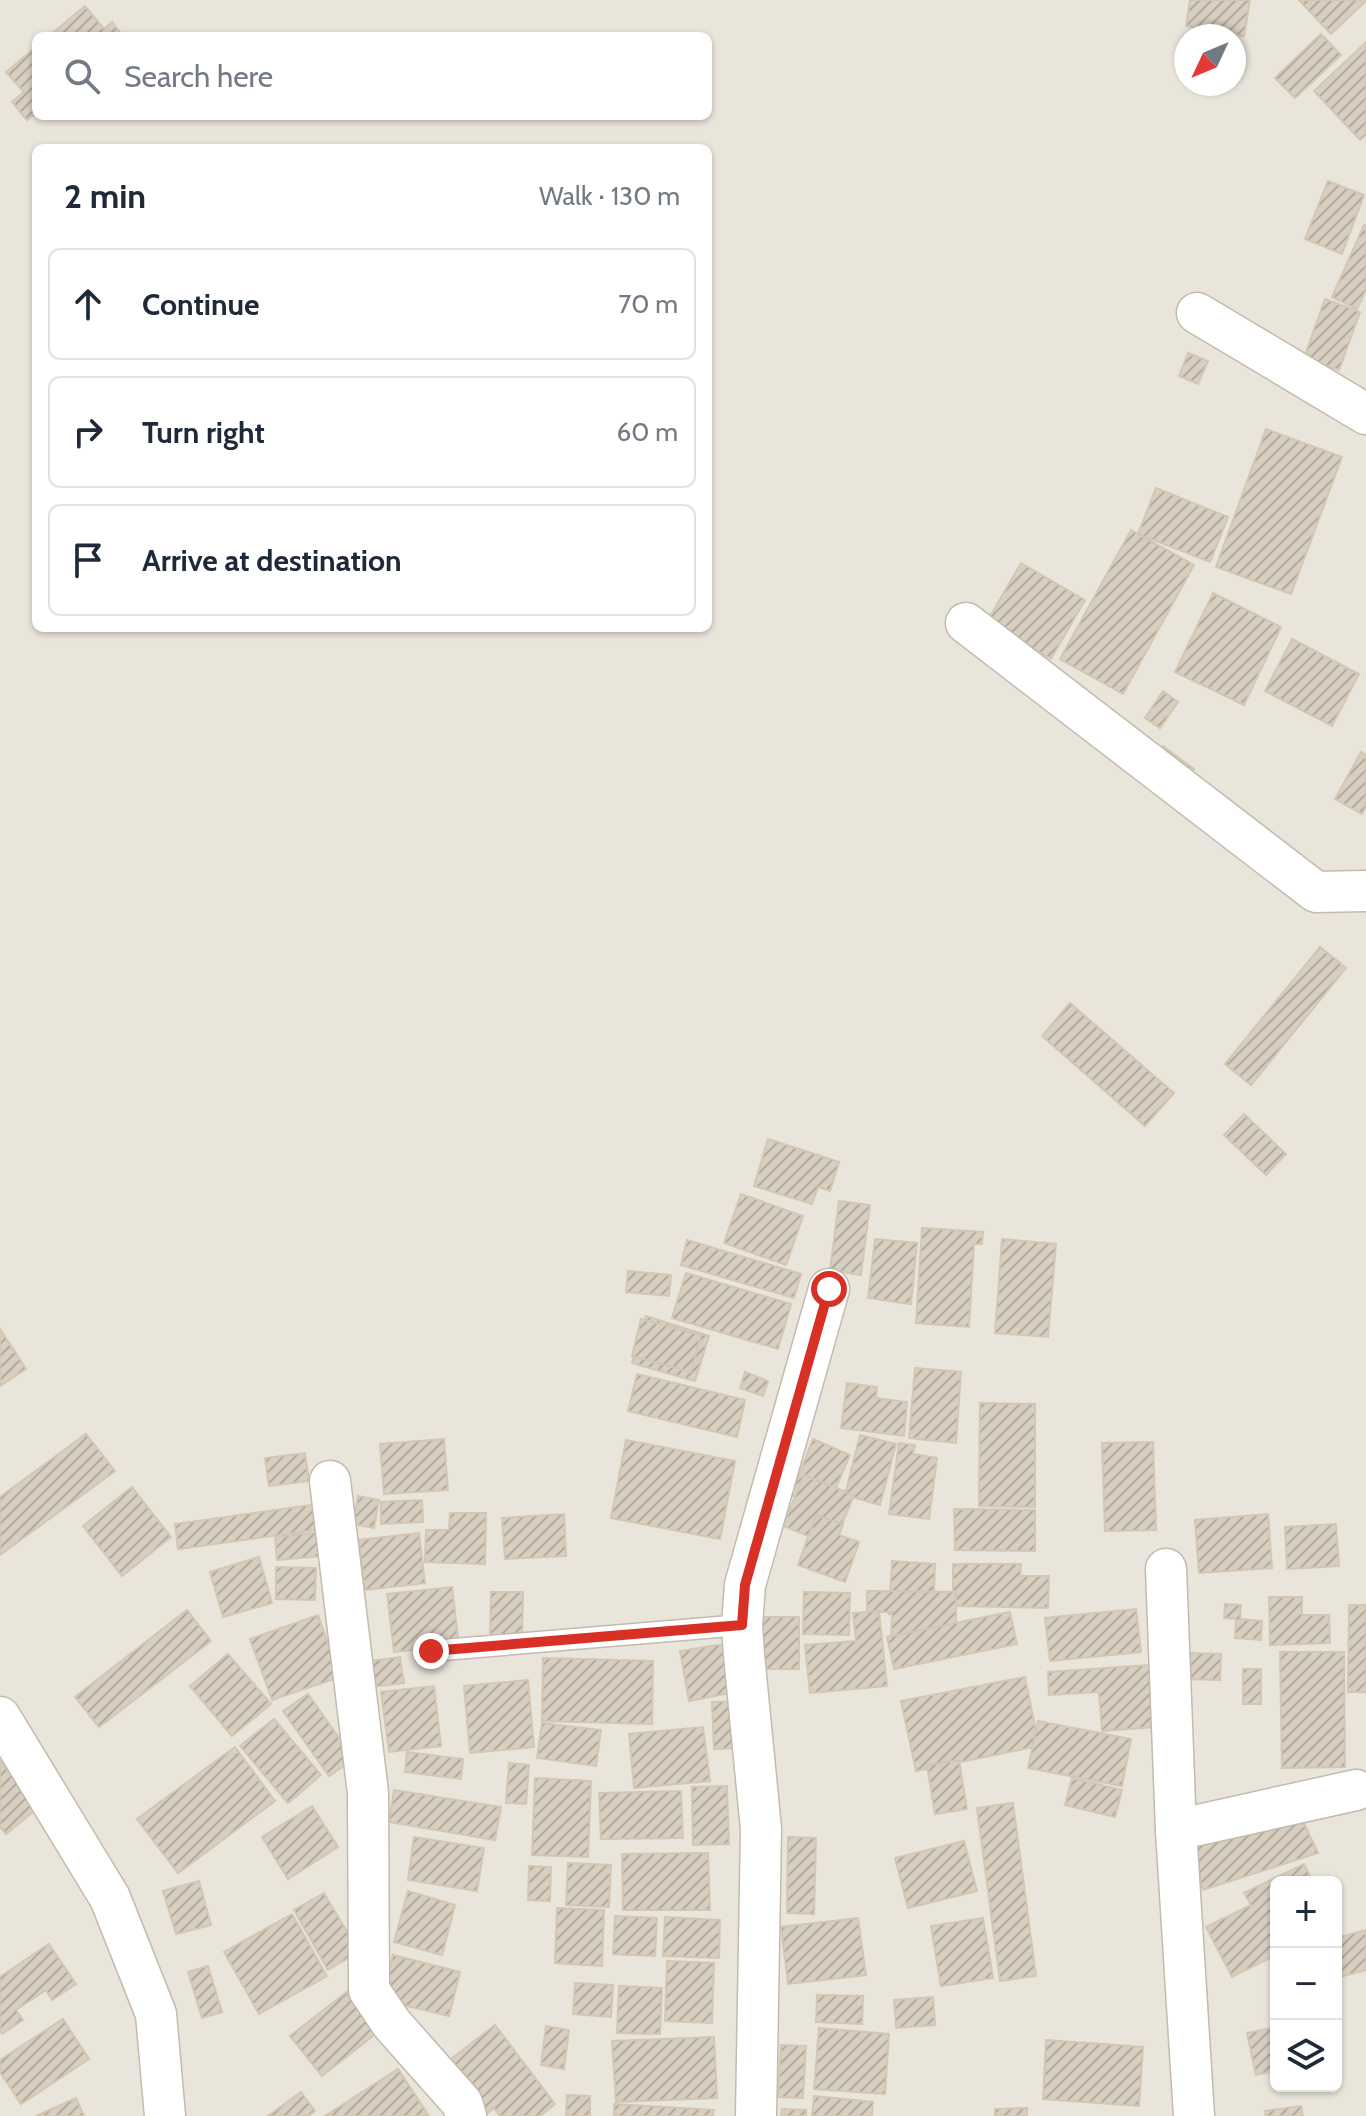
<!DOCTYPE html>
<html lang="en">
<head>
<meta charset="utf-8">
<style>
  :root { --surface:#fff; --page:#f6f6f7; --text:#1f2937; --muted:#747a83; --line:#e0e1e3 }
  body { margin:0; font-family:Cabin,sans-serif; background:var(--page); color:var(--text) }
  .controls { position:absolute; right:24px; bottom:24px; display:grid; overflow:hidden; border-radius:12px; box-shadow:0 2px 6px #0004 }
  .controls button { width:72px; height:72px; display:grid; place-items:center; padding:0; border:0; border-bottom:2px solid var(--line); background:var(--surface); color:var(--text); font:40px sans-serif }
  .compass { position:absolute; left:1174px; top:24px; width:72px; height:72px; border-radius:50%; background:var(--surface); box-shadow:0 2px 6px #0004; rotate:226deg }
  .stop { position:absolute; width:24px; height:24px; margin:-18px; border:6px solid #d93025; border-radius:50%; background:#fff }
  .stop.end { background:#d93025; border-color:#fff; box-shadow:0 2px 8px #0008 }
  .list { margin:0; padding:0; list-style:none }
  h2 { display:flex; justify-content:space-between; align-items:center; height:104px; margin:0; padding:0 32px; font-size:34px }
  h2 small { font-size:26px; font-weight:400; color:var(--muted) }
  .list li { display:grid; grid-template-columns:52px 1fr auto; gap:24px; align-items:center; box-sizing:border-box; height:112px; margin:0 16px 16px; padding:0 16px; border:2px solid var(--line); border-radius:12px }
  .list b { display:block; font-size:30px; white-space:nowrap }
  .list em { font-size:26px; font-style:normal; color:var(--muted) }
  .icon { flex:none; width:44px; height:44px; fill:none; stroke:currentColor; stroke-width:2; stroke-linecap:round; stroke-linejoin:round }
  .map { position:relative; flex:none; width:1366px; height:2116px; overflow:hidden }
  .search { position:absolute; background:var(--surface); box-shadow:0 2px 6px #0004; left:32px; top:32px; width:680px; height:88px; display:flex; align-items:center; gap:20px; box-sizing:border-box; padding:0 28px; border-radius:12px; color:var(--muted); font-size:30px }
  .panel { position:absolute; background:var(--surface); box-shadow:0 2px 6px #0004; left:32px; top:144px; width:680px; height:488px; border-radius:12px }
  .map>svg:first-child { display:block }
</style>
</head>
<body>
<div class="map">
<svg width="1366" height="2116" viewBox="0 0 1366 2116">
  <defs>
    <pattern id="building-hatch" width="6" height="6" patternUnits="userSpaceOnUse" patternTransform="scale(2)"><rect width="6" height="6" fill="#d8cfc1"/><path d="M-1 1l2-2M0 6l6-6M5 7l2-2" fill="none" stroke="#b1aa9e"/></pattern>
  </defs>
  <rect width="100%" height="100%" fill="#f6f3ec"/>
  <path fill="#eae5da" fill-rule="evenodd" d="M 0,0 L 1366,0 L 1366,2116 L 0,2116 ZM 36,36 L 708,36 L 708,116 L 36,116 ZM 1186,36 L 1234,36 L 1234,84 L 1186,84 ZM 36,148 L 708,148 L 708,628 L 36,628 ZM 1276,1882 L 1336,1882 L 1336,2086 L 1276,2086 Z"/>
  <g fill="url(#building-hatch)" stroke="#d3c7b4" stroke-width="2">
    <path d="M 1190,0 L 1250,0 L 1244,36 L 1186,26 Z"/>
    <path d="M 1299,0 L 1366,0 L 1366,1 L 1331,34 Z"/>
    <path d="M 85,6 L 104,29 L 112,22 L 123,36 L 49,36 Z"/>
    <path d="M 1321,34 L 1341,55 L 1295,98 L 1275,78 Z"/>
    <path d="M 1366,42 L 1366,135 L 1360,140 L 1314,91 Z"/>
    <path d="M 36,47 L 36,113 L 27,120 L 12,102 L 24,92 L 6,72 Z"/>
    <path d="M 1328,181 L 1364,195 L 1342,254 L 1305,239 Z"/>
    <path d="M 1364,225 L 1366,226 L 1366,290 L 1357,309 L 1332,297 Z"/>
    <path d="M 1325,299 L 1360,312 L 1339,370 L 1304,358 Z"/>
    <path d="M 1188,353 L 1208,361 L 1198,384 L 1179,376 Z"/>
    <path d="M 1266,429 L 1342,457 L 1291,594 L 1216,567 Z"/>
    <path d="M 1156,488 L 1228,517 L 1210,562 L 1138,534 Z"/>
    <path d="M 1131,530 L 1194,565 L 1123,694 L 1060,659 Z"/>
    <path d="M 1021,563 L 1085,600 L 1051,659 L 987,622 Z"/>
    <path d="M 1213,593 L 1281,627 L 1244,705 L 1175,672 Z"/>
    <path d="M 1292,639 L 1359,674 L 1332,726 L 1265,691 Z"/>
    <path d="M 1163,691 L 1178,702 L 1160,728 L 1145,718 Z"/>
    <path d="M 1163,746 L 1194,769 L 1184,783 L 1153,761 Z"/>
    <path d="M 1361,752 L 1366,755 L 1366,807 L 1362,814 L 1335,799 Z"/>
    <path d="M 1320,947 L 1346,968 L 1251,1085 L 1225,1064 Z"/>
    <path d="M 1070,1003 L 1174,1093 L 1145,1126 L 1042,1036 Z"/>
    <path d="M 1244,1114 L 1286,1154 L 1266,1175 L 1224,1135 Z"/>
    <path d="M 768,1139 L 839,1162 L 830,1191 L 818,1187 L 812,1204 L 754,1186 Z"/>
    <path d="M 741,1194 L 803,1216 L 786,1265 L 724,1243 Z"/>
    <path d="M 839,1201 L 870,1205 L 861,1275 L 830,1270 Z"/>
    <path d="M 922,1228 L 983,1232 L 982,1244 L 974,1244 L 969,1327 L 916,1323 Z"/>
    <path d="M 875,1239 L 917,1243 L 911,1304 L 868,1298 Z"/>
    <path d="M 1002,1239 L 1056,1244 L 1048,1337 L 995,1333 Z"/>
    <path d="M 687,1240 L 801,1274 L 794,1298 L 681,1265 Z"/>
    <path d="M 628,1271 L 671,1275 L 669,1296 L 626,1292 Z"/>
    <path d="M 686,1273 L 791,1304 L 778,1349 L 672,1318 Z"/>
    <path d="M 646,1316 L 709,1336 L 695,1381 L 632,1363 Z"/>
    <path d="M 641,1319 L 701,1335 L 691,1372 L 632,1356 Z"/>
    <path d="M 0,1329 L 26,1369 L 0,1386 Z"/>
    <path d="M 915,1368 L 961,1372 L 956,1443 L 909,1438 Z"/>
    <path d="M 745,1372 L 768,1381 L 763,1396 L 740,1388 Z"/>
    <path d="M 637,1374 L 745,1400 L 737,1437 L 628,1411 Z"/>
    <path d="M 847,1383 L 877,1387 L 876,1398 L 907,1402 L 904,1436 L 841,1428 Z"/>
    <path d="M 980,1403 L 1035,1404 L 1035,1507 L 979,1506 Z"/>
    <path d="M 86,1434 L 115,1471 L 0,1555 L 0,1497 Z"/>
    <path d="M 860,1435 L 896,1444 L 880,1505 L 845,1495 Z"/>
    <path d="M 444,1439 L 448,1490 L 384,1494 L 380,1444 Z"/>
    <path d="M 813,1439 L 850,1455 L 827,1509 L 791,1495 Z"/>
    <path d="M 626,1440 L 735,1461 L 720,1539 L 611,1518 Z"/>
    <path d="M 1153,1442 L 1156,1530 L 1105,1531 L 1102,1443 Z"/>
    <path d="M 899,1443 L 915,1445 L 913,1454 L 937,1458 L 929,1519 L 889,1514 Z"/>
    <path d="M 305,1453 L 309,1481 L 269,1486 L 265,1458 Z"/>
    <path d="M 804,1475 L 854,1495 L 833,1546 L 783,1526 Z"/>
    <path d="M 132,1487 L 171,1537 L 122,1576 L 83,1526 Z"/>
    <path d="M 358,1496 L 379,1500 L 374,1528 L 353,1524 Z"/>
    <path d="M 422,1500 L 423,1522 L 381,1524 L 381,1502 Z"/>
    <path d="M 319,1504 L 323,1529 L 178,1549 L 175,1524 Z"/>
    <path d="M 954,1509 L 1035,1510 L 1035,1551 L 955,1550 Z"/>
    <path d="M 450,1513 L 486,1513 L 485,1564 L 425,1562 L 426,1530 L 449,1530 Z"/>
    <path d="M 564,1514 L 566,1556 L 505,1559 L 502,1518 Z"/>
    <path d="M 1268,1514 L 1272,1568 L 1199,1573 L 1195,1520 Z"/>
    <path d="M 816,1515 L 843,1524 L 839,1535 L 859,1542 L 845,1582 L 798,1565 Z"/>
    <path d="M 1336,1524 L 1339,1566 L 1287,1569 L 1285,1527 Z"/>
    <path d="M 321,1532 L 323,1556 L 277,1560 L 275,1537 Z"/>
    <path d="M 419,1533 L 425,1583 L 365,1590 L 359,1540 Z"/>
    <path d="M 259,1557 L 272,1603 L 223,1617 L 210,1572 Z"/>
    <path d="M 892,1561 L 935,1564 L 933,1617 L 889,1614 Z"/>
    <path d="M 953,1564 L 1021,1564 L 1020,1576 L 1049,1576 L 1048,1608 L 953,1606 Z"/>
    <path d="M 276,1567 L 316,1568 L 315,1600 L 276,1599 Z"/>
    <path d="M 452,1587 L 459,1645 L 394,1652 L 387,1594 Z"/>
    <path d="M 867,1591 L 956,1592 L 956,1652 L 891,1651 L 892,1612 L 867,1612 Z"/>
    <path d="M 491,1592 L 523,1592 L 522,1639 L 490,1638 Z"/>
    <path d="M 804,1592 L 850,1593 L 849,1635 L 803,1634 Z"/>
    <path d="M 1269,1597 L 1302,1597 L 1302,1615 L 1329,1615 L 1330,1643 L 1270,1645 Z"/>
    <path d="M 1225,1604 L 1241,1605 L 1240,1619 L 1262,1621 L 1261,1640 L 1235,1638 L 1236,1619 L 1224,1618 Z"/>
    <path d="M 1349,1605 L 1366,1605 L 1366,1692 L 1348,1692 Z"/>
    <path d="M 1136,1609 L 1141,1652 L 1050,1661 L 1045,1618 Z"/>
    <path d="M 187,1610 L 211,1641 L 99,1727 L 75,1697 Z"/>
    <path d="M 879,1611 L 887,1686 L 810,1693 L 805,1645 L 856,1641 L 853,1613 Z"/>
    <path d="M 1010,1612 L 1017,1644 L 894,1669 L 887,1637 Z"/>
    <path d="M 318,1615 L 340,1677 L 272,1700 L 250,1639 Z"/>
    <rect x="760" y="1617" width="39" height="52"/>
    <path d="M 731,1643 L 740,1691 L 689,1701 L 680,1651 Z"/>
    <path d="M 1280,1652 L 1344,1652 L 1345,1767 L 1282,1768 Z"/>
    <path d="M 1186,1653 L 1221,1654 L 1220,1680 L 1185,1679 Z"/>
    <path d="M 228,1654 L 271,1704 L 232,1736 L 190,1686 Z"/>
    <path d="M 400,1657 L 404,1683 L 373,1687 L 370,1661 Z"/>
    <path d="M 543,1658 L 653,1661 L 652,1724 L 542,1721 Z"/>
    <path d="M 1150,1665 L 1155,1727 L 1102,1731 L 1099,1692 L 1049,1695 L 1048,1672 Z"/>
    <rect x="1243" y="1669" width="18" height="35"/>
    <path d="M 1025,1677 L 1039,1746 L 916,1771 L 901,1701 Z"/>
    <path d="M 528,1680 L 534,1747 L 470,1753 L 464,1686 Z"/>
    <path d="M 434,1686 L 441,1746 L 389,1752 L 381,1692 Z"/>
    <path d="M 308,1694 L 354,1759 L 329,1776 L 283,1711 Z"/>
    <path d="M 742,1701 L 744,1748 L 714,1749 L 712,1702 Z"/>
    <path d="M 274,1719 L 321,1775 L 288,1803 L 240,1746 Z"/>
    <path d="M 1038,1721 L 1131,1739 L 1122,1786 L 1028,1768 Z"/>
    <path d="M 542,1723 L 601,1730 L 596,1766 L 537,1758 Z"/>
    <path d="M 703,1727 L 710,1781 L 634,1788 L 629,1734 Z"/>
    <path d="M 235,1747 L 275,1801 L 178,1873 L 137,1819 Z"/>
    <path d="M 407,1752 L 463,1759 L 461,1779 L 405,1772 Z"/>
    <path d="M 959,1760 L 967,1809 L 935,1814 L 927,1765 Z"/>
    <path d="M 0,1761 L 38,1808 L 6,1834 L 0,1827 Z"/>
    <path d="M 509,1763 L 529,1765 L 526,1804 L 506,1803 Z"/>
    <path d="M 535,1778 L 591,1781 L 588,1857 L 532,1855 Z"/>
    <path d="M 1072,1778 L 1122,1790 L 1115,1817 L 1065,1805 Z"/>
    <path d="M 727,1786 L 729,1844 L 693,1845 L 692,1787 Z"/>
    <path d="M 394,1790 L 501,1807 L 495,1840 L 389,1822 Z"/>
    <path d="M 681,1791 L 683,1838 L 601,1839 L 599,1793 Z"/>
    <path d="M 1013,1803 L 1036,1976 L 1000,1981 L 977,1808 Z"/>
    <path d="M 312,1806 L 338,1847 L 288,1879 L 262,1837 Z"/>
    <path d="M 1300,1815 L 1318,1853 L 1203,1890 L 1191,1842 Z"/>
    <path d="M 414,1837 L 484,1848 L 477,1891 L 408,1880 Z"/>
    <path d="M 788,1837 L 816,1838 L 814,1914 L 787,1913 Z"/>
    <path d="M 964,1841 L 977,1891 L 908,1908 L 895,1858 Z"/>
    <path d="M 708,1853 L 710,1910 L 623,1910 L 622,1854 Z"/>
    <path d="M 568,1863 L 611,1865 L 609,1907 L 566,1905 Z"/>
    <path d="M 1304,1864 L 1313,1882 L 1276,1882 L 1276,1955 L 1232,1977 L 1206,1927 L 1251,1905 L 1244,1893 Z"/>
    <path d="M 529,1866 L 551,1867 L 550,1901 L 528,1900 Z"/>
    <path d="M 199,1881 L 211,1925 L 176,1934 L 163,1891 Z"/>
    <path d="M 408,1891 L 455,1905 L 442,1955 L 394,1942 Z"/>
    <path d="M 324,1893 L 359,1952 L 328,1970 L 294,1910 Z"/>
    <path d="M 557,1908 L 604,1910 L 602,1966 L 555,1963 Z"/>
    <path d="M 292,1914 L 327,1976 L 259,2014 L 224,1952 Z"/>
    <path d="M 615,1916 L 657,1918 L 655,1956 L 613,1954 Z"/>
    <path d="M 665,1917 L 720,1920 L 719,1958 L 663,1956 Z"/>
    <path d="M 858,1918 L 866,1975 L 788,1984 L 781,1927 Z"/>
    <path d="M 983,1918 L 993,1978 L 941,1986 L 931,1926 Z"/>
    <path d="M 1366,1930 L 1366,1970 L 1336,1978 L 1336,1938 Z"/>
    <path d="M 49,1944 L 76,1984 L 52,2000 L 46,1990 L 16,2010 L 23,2020 L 2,2034 L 0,2031 L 0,1977 Z"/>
    <path d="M 393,1955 L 460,1972 L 449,2016 L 382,2000 Z"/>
    <path d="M 667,1961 L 714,1963 L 712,2023 L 665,2021 Z"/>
    <path d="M 208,1966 L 222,2012 L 202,2018 L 188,1972 Z"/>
    <path d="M 575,1983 L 613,1985 L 611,2017 L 573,2014 Z"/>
    <path d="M 619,1986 L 662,1988 L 660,2034 L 617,2033 Z"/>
    <path d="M 352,1988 L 383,2028 L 322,2076 L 290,2036 Z"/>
    <path d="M 817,1995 L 863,1996 L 862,2024 L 816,2022 Z"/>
    <path d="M 933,1997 L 935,2025 L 896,2028 L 894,2000 Z"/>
    <path d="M 63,2019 L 89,2059 L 21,2104 L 0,2072 L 0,2060 Z"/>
    <path d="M 495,2025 L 555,2104 L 540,2116 L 500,2116 L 494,2108 L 485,2115 L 446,2063 Z"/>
    <path d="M 546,2026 L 569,2030 L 564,2069 L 541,2065 Z"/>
    <path d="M 1276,2027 L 1276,2071 L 1256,2075 L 1247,2033 Z"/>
    <path d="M 819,2028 L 889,2034 L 885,2094 L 814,2089 Z"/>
    <path d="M 714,2037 L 717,2098 L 616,2102 L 612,2041 Z"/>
    <path d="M 1046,2040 L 1143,2047 L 1139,2106 L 1043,2099 Z"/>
    <path d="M 781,2045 L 806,2046 L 803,2098 L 778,2097 Z"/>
    <path d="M 398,2069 L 429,2116 L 325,2116 Z"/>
    <path d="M 301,2092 L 315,2111 L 308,2116 L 268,2116 Z"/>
    <path d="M 567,2095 L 590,2096 L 590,2116 L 566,2116 Z"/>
    <path d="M 814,2096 L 873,2102 L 872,2116 L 812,2116 Z"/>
    <path d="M 76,2098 L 84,2116 L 36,2116 Z"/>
    <path d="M 614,2104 L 714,2110 L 713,2116 L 614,2116 Z"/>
    <path d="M 1301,2106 L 1303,2116 L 1266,2116 L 1265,2111 Z"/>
    <path d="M 1027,2108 L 1027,2116 L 995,2116 L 995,2109 Z"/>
    <path d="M 782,2109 L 806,2110 L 806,2116 L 781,2116 Z"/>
  </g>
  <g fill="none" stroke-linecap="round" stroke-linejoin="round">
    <defs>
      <path id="lane" d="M 431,1651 L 742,1625"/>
      <g id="street">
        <path d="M 1197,313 L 1366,414"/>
        <path d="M 966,623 L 1316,892 L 1366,891"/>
        <path d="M 330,1481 L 368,1793 L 369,1990 L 392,2024 L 462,2103 L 466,2116"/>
        <path d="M 1166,1569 L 1176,1830 L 1194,2116"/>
        <path d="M 0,1717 L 110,1898 L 156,2014 L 165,2116"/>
        <path d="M 1176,1830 L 1356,1790"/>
        <path d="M 756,2116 L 761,1829 L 744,1655 L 742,1625 L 745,1585 L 829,1289"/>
      </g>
    </defs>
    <use href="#lane" stroke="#c2bbae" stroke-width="23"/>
    <use href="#street" stroke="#c2bbae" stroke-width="43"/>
    <use href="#lane" stroke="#fff" stroke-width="20"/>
    <use href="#street" stroke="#fff" stroke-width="40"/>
  </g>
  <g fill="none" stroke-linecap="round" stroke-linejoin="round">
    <path stroke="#d93025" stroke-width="10" d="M 431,1651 L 742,1625 L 745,1585 L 829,1289"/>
  </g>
</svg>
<div class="controls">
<button>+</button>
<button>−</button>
<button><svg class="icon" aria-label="layers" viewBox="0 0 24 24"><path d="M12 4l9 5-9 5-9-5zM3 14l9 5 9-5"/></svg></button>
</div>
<svg class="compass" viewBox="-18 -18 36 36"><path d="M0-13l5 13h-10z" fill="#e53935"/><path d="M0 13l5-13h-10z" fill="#747a83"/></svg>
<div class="stop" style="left:829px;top:1289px"></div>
<div class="stop end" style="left:431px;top:1651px"></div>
<div class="search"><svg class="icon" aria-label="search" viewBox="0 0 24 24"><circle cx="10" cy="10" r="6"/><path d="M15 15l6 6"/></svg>Search here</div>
<section class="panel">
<h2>2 min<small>Walk · 130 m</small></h2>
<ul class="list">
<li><svg class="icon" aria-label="ahead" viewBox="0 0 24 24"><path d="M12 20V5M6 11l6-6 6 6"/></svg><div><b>Continue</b></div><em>70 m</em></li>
<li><svg class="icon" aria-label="right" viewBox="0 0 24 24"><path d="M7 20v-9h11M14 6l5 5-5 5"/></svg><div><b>Turn right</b></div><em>60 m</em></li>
<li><svg class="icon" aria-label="arrive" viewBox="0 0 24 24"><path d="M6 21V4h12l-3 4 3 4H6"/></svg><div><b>Arrive at destination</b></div></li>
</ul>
</section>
</div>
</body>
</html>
